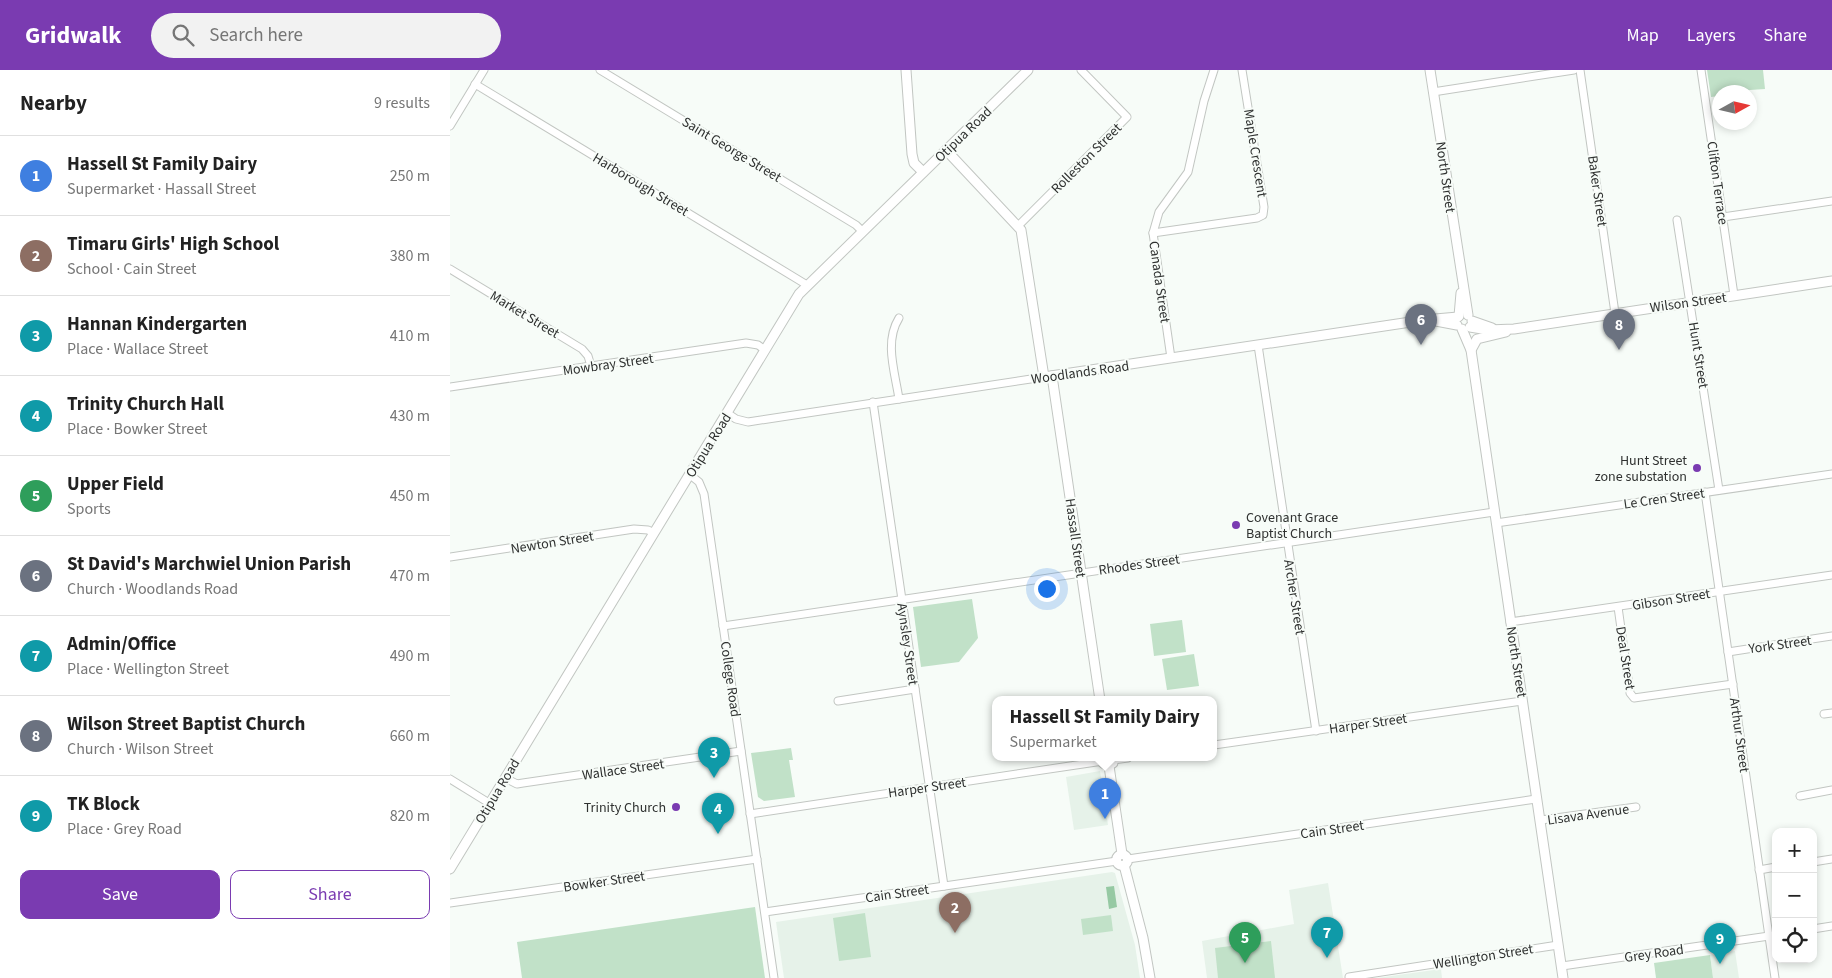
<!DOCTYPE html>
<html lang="en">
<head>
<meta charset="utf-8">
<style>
  :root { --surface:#fff; --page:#f2f2f2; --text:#222; --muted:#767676; --line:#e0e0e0; --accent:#7a3bb1 }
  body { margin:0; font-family:"Source Sans 3",sans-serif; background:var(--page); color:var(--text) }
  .controls { position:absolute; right:15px; bottom:15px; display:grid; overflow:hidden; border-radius:10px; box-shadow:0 2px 8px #0003 }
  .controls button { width:45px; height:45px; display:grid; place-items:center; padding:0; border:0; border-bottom:1px solid var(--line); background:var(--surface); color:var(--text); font:25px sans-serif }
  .compass { position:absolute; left:1262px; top:15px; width:45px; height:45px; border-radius:50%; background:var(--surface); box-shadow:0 2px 8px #0003; rotate:82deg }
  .you { position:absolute; left:596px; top:518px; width:18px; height:18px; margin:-12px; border:4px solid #fff; border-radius:50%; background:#1a73e8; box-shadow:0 0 0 8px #1a73e833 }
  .badge { display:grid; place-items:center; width:32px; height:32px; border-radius:50%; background:var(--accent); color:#fff; font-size:16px; font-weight:700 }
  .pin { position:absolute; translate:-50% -41px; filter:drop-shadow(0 1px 2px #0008) }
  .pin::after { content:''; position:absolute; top:26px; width:18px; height:15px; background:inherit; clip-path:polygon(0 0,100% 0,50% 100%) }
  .popup { position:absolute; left:542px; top:626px; width:225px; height:65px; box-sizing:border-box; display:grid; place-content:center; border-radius:10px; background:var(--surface); filter:drop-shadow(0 1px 4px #0005); font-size:16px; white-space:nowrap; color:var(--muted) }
  .popup b { font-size:19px; color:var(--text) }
  .popup::after { content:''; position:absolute; left:50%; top:100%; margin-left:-10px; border:10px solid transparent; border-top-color:var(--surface) }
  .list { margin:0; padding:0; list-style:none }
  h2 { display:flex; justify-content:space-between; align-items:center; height:65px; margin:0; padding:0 20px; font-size:21px }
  h2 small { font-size:16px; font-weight:400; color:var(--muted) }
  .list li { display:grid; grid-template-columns:32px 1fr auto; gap:15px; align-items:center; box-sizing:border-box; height:80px; padding:0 20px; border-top:1px solid var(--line) }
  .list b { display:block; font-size:19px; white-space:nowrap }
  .list p { margin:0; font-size:16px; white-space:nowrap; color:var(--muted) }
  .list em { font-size:16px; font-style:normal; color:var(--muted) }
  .actions { display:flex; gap:10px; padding:15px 20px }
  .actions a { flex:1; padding:11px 0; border:1px solid var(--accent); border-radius:10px; text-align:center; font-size:18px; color:var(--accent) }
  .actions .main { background:var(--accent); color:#fff }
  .icon { flex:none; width:28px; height:28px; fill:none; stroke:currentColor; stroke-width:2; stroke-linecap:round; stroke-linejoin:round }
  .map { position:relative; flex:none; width:1382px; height:908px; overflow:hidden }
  header { display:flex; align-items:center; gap:30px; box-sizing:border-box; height:70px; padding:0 25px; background:var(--accent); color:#fff }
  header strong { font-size:24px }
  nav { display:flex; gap:28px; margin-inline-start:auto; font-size:18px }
  .search { width:350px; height:45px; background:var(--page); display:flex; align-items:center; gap:12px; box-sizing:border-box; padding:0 18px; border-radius:28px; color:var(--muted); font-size:19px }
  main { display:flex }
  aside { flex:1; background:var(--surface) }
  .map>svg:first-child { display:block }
</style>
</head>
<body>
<header>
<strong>Gridwalk</strong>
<div class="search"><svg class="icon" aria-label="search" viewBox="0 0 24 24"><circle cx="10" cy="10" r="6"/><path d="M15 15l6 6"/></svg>Search here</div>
<nav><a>Map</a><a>Layers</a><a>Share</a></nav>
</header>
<main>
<aside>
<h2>Nearby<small>9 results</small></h2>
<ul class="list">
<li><span class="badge" style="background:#3f7fe0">1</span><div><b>Hassell St Family Dairy</b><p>Supermarket · Hassall Street</p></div><em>250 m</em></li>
<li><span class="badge" style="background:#8d6e63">2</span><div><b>Timaru Girls' High School</b><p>School · Cain Street</p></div><em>380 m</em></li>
<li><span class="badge" style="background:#0f9aa8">3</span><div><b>Hannan Kindergarten</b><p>Place · Wallace Street</p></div><em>410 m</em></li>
<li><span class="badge" style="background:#0f9aa8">4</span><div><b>Trinity Church Hall</b><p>Place · Bowker Street</p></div><em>430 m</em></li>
<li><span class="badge" style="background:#2e9e5b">5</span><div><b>Upper Field</b><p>Sports</p></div><em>450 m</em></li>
<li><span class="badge" style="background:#6b7280">6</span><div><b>St David's Marchwiel Union Parish</b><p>Church · Woodlands Road</p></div><em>470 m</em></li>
<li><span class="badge" style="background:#0f9aa8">7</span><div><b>Admin/Office</b><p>Place · Wellington Street</p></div><em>490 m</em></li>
<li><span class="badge" style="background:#6b7280">8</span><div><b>Wilson Street Baptist Church</b><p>Church · Wilson Street</p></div><em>660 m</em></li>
<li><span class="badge" style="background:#0f9aa8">9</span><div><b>TK Block</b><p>Place · Grey Road</p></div><em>820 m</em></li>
</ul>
<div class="actions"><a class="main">Save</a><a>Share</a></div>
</aside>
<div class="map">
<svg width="1382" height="908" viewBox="0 0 1382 908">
  <rect width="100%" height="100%" fill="#f7fcf8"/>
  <g fill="#e6f2e9">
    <path d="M 650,701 L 658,755 L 624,760 L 616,707 Z"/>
    <path d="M 662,802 L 665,803 L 685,875 L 690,908 L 334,908 L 326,852 Z"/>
    <path d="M 878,813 L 893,908 L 757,908 L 752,871 L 844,854 L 839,820 Z"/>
    <path d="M 1285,881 L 1289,908 L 1263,908 L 1260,885 Z"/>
    <path d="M 991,899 L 992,908 L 927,908 Z"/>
  </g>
  <g fill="#c1e1c8">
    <path d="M 1257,0 L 1313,0 L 1315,19 L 1270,22 L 1269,26 L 1261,27 Z"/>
    <path d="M 522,529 L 528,568 L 509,592 L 471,597 L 463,537 Z"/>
    <path d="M 732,550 L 736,582 L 704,586 L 700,554 Z"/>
    <path d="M 744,584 L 749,616 L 717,620 L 712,589 Z"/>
    <path d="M 341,678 L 343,690 L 339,690 L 345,727 L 314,731 L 308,727 L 301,683 Z"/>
    <path d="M 305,837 L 315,908 L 72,908 L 67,872 Z"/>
    <path d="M 415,843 L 421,887 L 389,891 L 383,848 Z"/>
    <path d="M 661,845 L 663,861 L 633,865 L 631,849 Z"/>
    <path d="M 821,871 L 825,908 L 768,908 L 765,878 Z"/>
    <path d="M 1260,885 L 1263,908 L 1206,908 L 1204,893 Z"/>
  </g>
  <path fill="#96c9a3" d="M 664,816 L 667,837 L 659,839 L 656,817 Z"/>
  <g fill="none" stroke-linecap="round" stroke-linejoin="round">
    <defs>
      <g id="minor">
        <path d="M 150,0 L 406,155 L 412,161"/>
        <path d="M 1130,0 L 1165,243"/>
        <path d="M 1251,0 L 1284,225"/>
        <path d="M 25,14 L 357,215"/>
        <path d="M 983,22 L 1124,0"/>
        <path d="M 0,56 L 34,0"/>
        <path d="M 1273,147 L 1382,131"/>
        <path d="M 1227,150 L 1269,420"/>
        <path d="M 569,155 L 677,47 L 631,0"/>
        <path d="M 703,163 L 807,148 L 813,145 L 814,137 L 792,0"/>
        <path d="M 0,199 L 132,279 L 138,286 L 141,296"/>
        <path d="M 808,275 L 866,661"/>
        <path d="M 721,288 L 703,163 L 709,142 L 738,102 L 754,31 L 764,0"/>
        <path d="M 0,317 L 296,273 L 308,275 L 315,280"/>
        <path d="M 449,329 C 445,302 434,272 449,248"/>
        <path d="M 423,332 L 494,816"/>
        <path d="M 277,343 L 286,349 L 298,352 L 594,307"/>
        <path d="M 239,404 L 249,412 L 254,424 L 324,908"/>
        <path d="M 1255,422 L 1325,908"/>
        <path d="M 1046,453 L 1382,404"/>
        <path d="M 0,487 L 184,459 L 198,460 L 204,463"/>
        <path d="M 1168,537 L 1180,623 L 1184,628 L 1283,614"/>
        <path d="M 1060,552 L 1382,505"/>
        <path d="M 273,556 L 1044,442"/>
        <path d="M 1278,582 L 1382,566"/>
        <path d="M 388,631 L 465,619"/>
        <path d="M 1374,644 L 1382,643"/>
        <path d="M 764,675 L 1072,631"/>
        <path d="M 663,690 L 678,688"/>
        <path d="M 55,708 L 67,714 L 73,713 L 291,681"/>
        <path d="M 0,709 L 39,733"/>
        <path d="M 1350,726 L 1382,720"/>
        <path d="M 300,744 L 653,691"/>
        <path d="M 1091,750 L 1186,737"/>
        <path d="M 678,789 L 1086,729"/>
        <path d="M 1363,792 L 1382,789"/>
        <path d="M 1309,800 L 1326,797"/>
        <path d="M 0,833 L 307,789"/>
        <path d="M 315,842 L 667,791"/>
        <path d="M 1363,859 L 1382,856"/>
        <path d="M 1112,896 L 1326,865"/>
        <path d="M 899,907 L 1108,875"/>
      </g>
      <g id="tertiary">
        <path d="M 456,0 L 462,84 L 464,93 L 473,102"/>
        <path d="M 980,0 L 1018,245"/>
        <path d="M 496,80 L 571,160 L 594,307 L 974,250 L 1008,247"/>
        <path d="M 1009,246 L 1011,223"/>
        <path d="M 986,251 L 1007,255"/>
        <path d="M 1022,251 L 1042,258"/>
        <path d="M 1020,257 L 1038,260 L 1064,259 L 1382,211"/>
        <path d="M 1012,259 L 1021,280 L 1113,908"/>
        <path d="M 1021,280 L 1027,269 L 1056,262"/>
        <path d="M 602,306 L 650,630"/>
        <path d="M 654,688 L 653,693 L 658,696 L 663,693 L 663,688"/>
        <path d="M 659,696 L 672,784"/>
        <circle cx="672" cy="790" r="5.5"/>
        <path d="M 674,795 L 693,868 L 700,908"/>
        <path d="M 0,799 L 349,224 L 578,0"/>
      </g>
    </defs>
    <use href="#minor" stroke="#c2c6c2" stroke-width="9"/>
    <use href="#tertiary" stroke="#c2c6c2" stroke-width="11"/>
    <use href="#minor" stroke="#fff" stroke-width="7"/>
    <use href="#tertiary" stroke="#fff" stroke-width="9"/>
  </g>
  <g fill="#7a3bb1" stroke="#f7fcf8" stroke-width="2">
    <circle cx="1247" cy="398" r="5"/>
    <circle cx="786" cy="455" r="5"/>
    <circle cx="226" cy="737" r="5"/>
  </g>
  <g text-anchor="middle" stroke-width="4" stroke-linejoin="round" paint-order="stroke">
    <g font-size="14" fill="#2f3130" stroke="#f7fcf8">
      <text transform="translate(513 64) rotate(-44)" y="5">Otipua Road</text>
      <text transform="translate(282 79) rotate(31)" y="5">Saint George Street</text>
      <text transform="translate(806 83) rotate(81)" y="5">Maple Crescent</text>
      <text transform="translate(636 88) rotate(-45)" y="5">Rolleston Street</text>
      <text transform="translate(996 107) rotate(82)" y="5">North Street</text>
      <text transform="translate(1268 113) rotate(82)" y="5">Clifton Terrace</text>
      <text transform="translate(191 114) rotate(31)" y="5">Harborough Street</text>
      <text transform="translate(1148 121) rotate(82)" y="5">Baker Street</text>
      <text transform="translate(710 212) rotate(82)" y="5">Canada Street</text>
      <text transform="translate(1238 232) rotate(-8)" y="5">Wilson Street</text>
      <text transform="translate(75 244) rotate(31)" y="5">Market Street</text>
      <text transform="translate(1249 285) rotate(81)" y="5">Hunt Street</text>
      <text transform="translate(158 294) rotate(-8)" y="5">Mowbray Street</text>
      <text transform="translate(630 302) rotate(-8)" y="5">Woodlands Road</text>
      <text transform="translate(258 375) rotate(-58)" y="5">Otipua Road</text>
      <text transform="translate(1214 428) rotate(-8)" y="5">Le Cren Street</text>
      <text transform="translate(626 468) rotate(82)" y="5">Hassall Street</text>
      <text transform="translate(102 472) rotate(-9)" y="5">Newton Street</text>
      <text transform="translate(689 494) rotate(-8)" y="5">Rhodes Street</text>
      <text transform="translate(845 527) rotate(81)" y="5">Archer Street</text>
      <text transform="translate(1221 529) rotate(-9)" y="5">Gibson Street</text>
      <text transform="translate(458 574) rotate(82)" y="5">Aynsley Street</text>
      <text transform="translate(1330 574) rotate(-8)" y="5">York Street</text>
      <text transform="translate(1176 588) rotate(81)" y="5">Deal Street</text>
      <text transform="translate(1067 592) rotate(81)" y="5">North Street</text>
      <text transform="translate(281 609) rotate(82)" y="5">College Road</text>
      <text transform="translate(918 653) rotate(-8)" y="5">Harper Street</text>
      <text transform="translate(1290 665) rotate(82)" y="5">Arthur Street</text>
      <text transform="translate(173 699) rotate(-8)" y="5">Wallace Street</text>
      <text transform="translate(477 717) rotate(-8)" y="5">Harper Street</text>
      <text transform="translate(47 721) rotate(-59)" y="5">Otipua Road</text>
      <text transform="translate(1138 744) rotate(-8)" y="5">Lisava Avenue</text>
      <text transform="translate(882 759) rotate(-8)" y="5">Cain Street</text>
      <text transform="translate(154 811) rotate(-8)" y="5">Bowker Street</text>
      <text transform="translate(447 823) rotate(-8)" y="5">Cain Street</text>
      <text transform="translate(1204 883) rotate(-8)" y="5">Grey Road</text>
      <text transform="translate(1033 886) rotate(-9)" y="5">Wellington Street</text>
    </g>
    <g font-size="14" fill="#2f3130" stroke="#f7fcf8" text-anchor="end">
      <text x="1237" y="395">Hunt Street<tspan x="1237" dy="16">zone substation</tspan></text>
      <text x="796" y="452" text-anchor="start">Covenant Grace<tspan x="796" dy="16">Baptist Church</tspan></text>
      <text x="216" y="742">Trinity Church</text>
    </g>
  </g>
</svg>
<div class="controls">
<button>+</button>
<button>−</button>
<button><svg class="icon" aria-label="locate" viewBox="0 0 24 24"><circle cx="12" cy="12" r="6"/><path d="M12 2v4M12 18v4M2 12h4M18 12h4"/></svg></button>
</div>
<svg class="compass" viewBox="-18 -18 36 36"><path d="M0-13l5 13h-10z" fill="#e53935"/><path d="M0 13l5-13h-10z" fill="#767676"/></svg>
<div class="you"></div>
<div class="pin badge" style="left:655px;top:749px;background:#3f7fe0">1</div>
<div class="popup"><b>Hassell St Family Dairy</b>Supermarket</div>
<div class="pin badge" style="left:505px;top:863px;background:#8d6e63">2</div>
<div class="pin badge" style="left:264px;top:708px;background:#0f9aa8">3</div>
<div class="pin badge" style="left:268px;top:764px;background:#0f9aa8">4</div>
<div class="pin badge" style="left:795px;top:893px;background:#2e9e5b">5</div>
<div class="pin badge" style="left:971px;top:275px;background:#6b7280">6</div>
<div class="pin badge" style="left:877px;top:888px;background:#0f9aa8">7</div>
<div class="pin badge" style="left:1169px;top:280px;background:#6b7280">8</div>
<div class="pin badge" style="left:1270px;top:894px;background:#0f9aa8">9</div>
</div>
</main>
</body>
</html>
